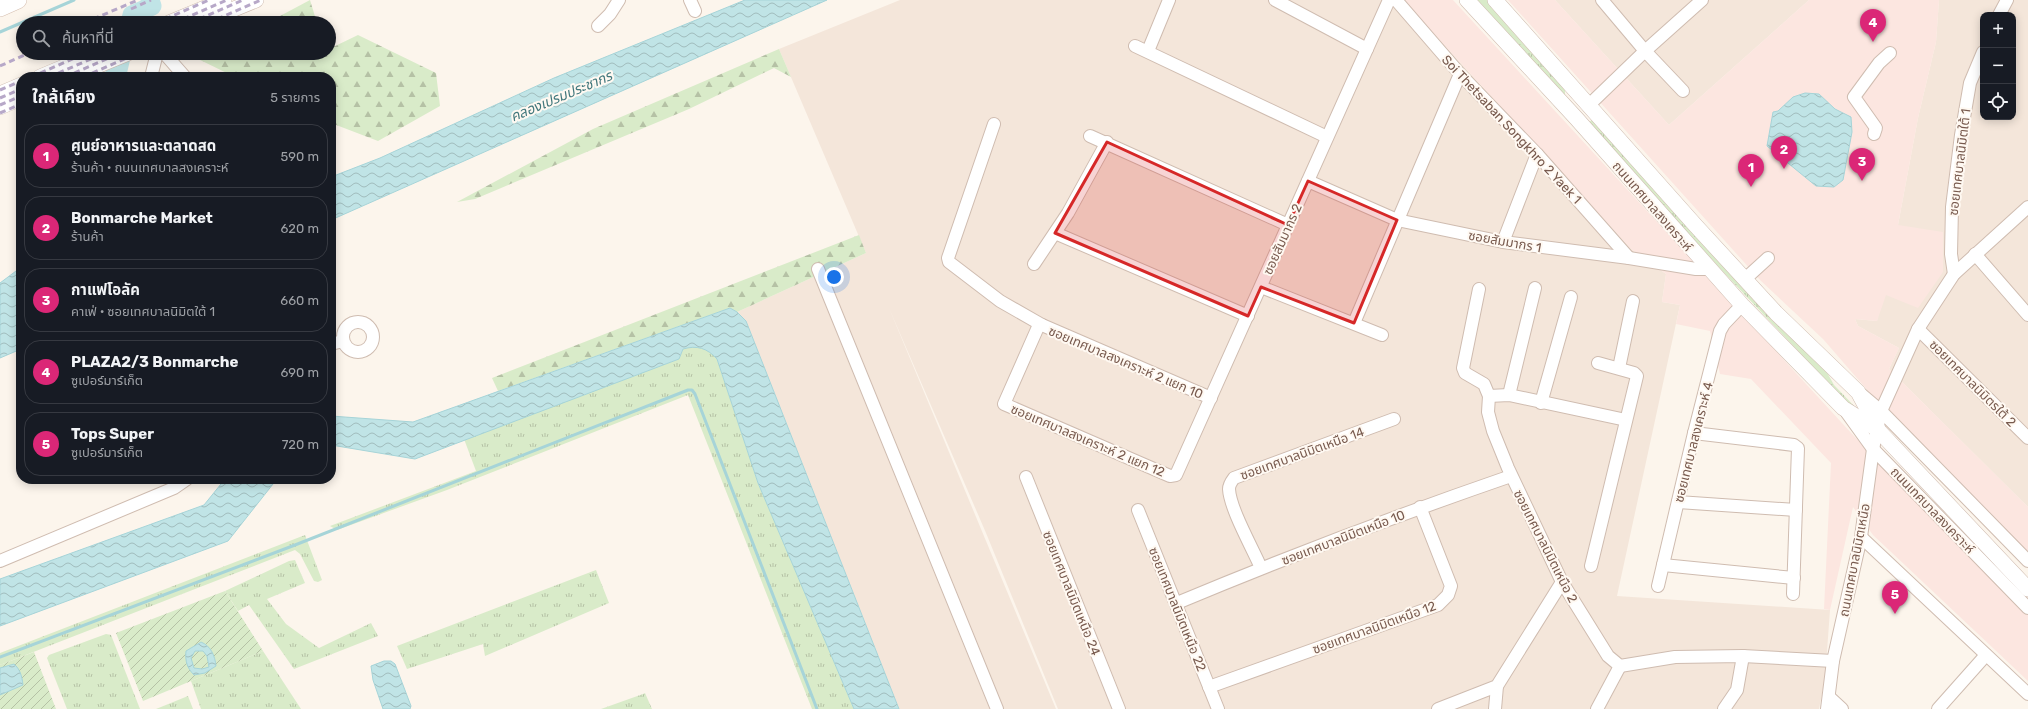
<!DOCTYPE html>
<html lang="th">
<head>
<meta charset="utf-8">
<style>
  :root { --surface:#171b24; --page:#242831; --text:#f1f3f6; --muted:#9ea1a6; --line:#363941; --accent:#db2777 }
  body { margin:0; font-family:Rubik,"Noto Sans Thai",sans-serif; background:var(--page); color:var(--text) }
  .controls { position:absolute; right:12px; top:12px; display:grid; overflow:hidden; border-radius:8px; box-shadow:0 2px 10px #0003 }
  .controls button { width:36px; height:36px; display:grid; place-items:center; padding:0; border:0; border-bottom:1px solid var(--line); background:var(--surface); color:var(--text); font:20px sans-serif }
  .you { position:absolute; left:834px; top:277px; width:14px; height:14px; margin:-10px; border:3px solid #fff; border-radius:50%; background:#1a73e8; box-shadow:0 0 0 6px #1a73e833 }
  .badge { display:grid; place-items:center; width:26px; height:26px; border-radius:50%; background:var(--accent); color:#fff; font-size:13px; font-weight:700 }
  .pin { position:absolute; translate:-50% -33px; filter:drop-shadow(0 1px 2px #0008) }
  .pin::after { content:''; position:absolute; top:21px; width:14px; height:12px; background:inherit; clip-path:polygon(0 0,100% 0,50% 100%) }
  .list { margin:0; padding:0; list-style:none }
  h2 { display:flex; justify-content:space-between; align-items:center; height:52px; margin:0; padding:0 16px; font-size:17px }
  h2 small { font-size:13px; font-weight:400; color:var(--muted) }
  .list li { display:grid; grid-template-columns:26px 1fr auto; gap:12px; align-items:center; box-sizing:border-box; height:64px; margin:0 8px 8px; padding:0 8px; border:1px solid var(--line); border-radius:16px }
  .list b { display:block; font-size:15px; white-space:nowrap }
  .list p { margin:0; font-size:13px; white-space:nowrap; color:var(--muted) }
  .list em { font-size:13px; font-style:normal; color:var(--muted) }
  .icon { flex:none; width:22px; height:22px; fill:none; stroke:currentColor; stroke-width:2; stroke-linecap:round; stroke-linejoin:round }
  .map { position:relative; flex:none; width:2028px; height:709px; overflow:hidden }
  .search { position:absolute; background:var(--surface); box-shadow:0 2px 10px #0003; left:16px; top:16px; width:320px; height:44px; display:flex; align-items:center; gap:10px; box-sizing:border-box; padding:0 14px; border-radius:22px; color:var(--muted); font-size:15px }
  .panel { position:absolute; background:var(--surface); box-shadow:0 2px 10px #0003; left:16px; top:72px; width:320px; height:412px; border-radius:16px }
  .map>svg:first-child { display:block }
</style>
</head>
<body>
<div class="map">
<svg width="2028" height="709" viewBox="0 0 2028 709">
  <defs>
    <pattern id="grass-tufts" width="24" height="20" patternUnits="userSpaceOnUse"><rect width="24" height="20" fill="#d9ebc9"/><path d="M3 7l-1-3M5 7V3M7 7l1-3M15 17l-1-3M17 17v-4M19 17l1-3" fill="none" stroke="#b5c1a5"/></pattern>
    <pattern id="forest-firs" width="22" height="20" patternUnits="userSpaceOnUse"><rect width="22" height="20" fill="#d9ebc9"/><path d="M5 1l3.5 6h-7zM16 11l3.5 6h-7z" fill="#b5c1a5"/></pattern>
    <pattern id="garden-furrows" width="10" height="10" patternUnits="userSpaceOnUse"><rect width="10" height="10" fill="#d9ebc9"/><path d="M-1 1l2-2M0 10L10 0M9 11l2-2" fill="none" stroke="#b5c1a5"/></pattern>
    <pattern id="water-waves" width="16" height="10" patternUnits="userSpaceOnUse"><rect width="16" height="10" fill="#c0e4e6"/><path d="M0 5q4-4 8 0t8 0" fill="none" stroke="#a1bcbd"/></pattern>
  </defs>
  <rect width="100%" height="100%" fill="#fcf5ec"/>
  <g fill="#f4e6da" fill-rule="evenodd">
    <path d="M 900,0 L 1403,0 L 1631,249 L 1666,274 L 1662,302 L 1680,305 L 1617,596 L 1830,610 L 1825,679 L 1819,709 L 1058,709 L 986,533 L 889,308 L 1056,709 L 899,709 L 746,321 L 737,312 L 866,253 L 779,49 Z"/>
    <path d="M 1555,0 L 1809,0 L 1669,125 Z"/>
    <path d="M 1939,0 L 2028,0 L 2028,507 L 1889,369 L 1899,348 L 1858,326 L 1855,319 L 1877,321 L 1898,225 L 1918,118 L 1936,42 ZM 1983,15 L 2013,15 L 2013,117 L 1983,117 Z"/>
  </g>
  <g fill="#fce6e0">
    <path d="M 1403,0 L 1453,0 L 1853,435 L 2028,615 L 2028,681 L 1873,535 L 1853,507 L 1830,610 L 1824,609 L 1831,463 L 1751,379 L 1720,374 L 1710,331 L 1676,324 L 1680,305 L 1662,302 L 1666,274 L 1631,249 Z"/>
    <path d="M 1508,0 L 1555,0 L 1669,125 L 1809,0 L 1939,0 L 1936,42 L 1918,118 L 1898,225 L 1943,232 L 1943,272 L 1918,308 L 1886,295 L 1877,321 L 1855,319 L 1858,326 L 1899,348 L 1889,369 L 2028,507 L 2028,553 L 1895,422 L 1823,339 L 1761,281 Z"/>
  </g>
  <g fill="url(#grass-tufts)">
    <path d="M 1477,0 L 1487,0 L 1565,87 L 1565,95 L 1560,94 Z"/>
    <path d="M 1592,120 L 1824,367 L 1834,385 L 1856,408 L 1852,408 L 1710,258 L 1589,122 Z"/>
    <path d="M 695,346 L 709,350 L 717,359 L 758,483 L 854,709 L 812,709 L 688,395 L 447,490 L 337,530 L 330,526 L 476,471 L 464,439 L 679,359 L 683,349 Z"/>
    <path d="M 305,535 L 322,580 L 318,582 L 314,581 L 300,554 L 295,550 L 0,665 L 0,653 Z"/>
    <path d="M 295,560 L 305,583 L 267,599 L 286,624 L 319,648 L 371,623 L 378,636 L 294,669 L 249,605 L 238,611 L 225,591 L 289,561 Z"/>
    <path d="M 596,570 L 609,603 L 485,656 L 483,644 L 407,669 L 397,646 Z"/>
    <path d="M 106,634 L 111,635 L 140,709 L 67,709 L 47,658 L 49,655 Z"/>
    <path d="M 263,651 L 301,709 L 201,709 L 191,681 Z"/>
    <path d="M 645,693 L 652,709 L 601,709 L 643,694 Z"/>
    <path d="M 188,696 L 193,709 L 156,709 Z"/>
  </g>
  <g fill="url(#forest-firs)">
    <path d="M 310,0 L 317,23 L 273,23 L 280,16 Z"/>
    <path d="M 358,35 L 436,73 L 440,106 L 378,141 L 331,123 L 331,77 L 235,77 L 196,58 L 209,53 L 329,53 L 329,49 Z"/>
    <path d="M 779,49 L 791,77 L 774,68 L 689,109 L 475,199 L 457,202 L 593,129 Z"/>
    <path d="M 859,235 L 866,253 L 737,312 L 730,308 L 498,391 L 492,378 Z"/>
  </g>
  <g fill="url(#garden-furrows)">
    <path d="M 225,591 L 263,651 L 143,701 L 116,633 Z"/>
    <path d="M 34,652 L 56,709 L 0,709 L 0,665 Z"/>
  </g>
  <g fill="url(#water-waves)" stroke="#a6d4d8" fill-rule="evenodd">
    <path d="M 745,0 L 827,0 L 331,220 L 331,177 L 380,158 L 554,78 Z"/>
    <path d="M 1805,93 L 1819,94 L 1835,109 L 1851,117 L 1852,132 L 1843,180 L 1834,187 L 1816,186 L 1767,146 L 1773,112 L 1778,111 L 1793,97 Z"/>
    <path d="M 16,271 L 21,272 L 21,349 L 0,358 L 0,283 Z"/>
    <path d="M 730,308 L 737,312 L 746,321 L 899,709 L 854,709 L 758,483 L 717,359 C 707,348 697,345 683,349 L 679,359 L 415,459 L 331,445 L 331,416 L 413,422 Z"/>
    <path d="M 225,479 L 277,479 L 228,541 L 0,626 L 0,579 L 204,505 Z"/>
    <path d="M 201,642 C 211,646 215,656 216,666 L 205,673 L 194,675 C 187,668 185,661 186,651 ZM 195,651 L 203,651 L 207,656 L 209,667 L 202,669 L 194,668 L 191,658 Z"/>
    <path d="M 384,661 L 391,661 L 395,664 L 411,706 L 410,709 L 383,709 L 373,680 L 371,666 Z"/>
    <path d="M 14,664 C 20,669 22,676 23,685 L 0,695 L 0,668 Z"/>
  </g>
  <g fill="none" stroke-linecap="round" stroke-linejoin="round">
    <g stroke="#a6d4d8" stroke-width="3">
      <path d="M 0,32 L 74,0"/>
      <path d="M 0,657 L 295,545 L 688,390 L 692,390 L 695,394 L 817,709"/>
    </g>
    <g stroke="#c0e4e6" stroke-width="19">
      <path d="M 130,23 L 132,15 L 152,6 L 150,0"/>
      <path d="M 113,77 L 117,74 L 122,53"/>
    </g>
    <defs>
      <g id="minor">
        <path d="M 690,0 L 695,11"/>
        <path d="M 1275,0 L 1367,49"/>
        <path d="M 1396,0 L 1460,74 L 1537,154 L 1629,258"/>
        <path d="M 1602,0 L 1645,51 L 1683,91"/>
        <path d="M 1999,15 L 2007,0"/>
        <path d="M 598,26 L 610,14 L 619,0"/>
        <path d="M 1135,46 L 1327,137"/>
        <path d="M 1148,51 L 1169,0"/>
        <path d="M 164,53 L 185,77"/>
        <path d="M 151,77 L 157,53"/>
        <path d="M 1589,105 L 1645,51 L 1702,0"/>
        <path d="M 994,124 L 948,258 L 949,262 L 1000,301 L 1042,325 L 1211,398"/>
        <path d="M 1874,134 L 1876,128 L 1854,97 L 1879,63 L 1890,53"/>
        <path d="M 1090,136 L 1288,225"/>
        <path d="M 1308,181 L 1397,220 L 1503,242 L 1629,258 L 1696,269 L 1709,269"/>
        <path d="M 1055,233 L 1248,316"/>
        <path d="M 1503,242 L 1537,154"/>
        <path d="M 1975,254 L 2028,315"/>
        <path d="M 1034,264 L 1068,213 L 1107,142"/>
        <path d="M 818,269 L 997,709"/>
        <path d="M 1954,274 L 1951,254 L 1952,207 L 1961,135 L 1970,83 L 1983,52"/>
        <path d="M 1745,279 L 1768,258"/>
        <path d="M 1261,287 L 1382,335"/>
        <path d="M 1479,289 L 1463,368 L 1465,373 L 1484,384 L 1489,396 L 1488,412 L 1493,431 L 1508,468 L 1562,582 L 1608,656 L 1620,666 L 1675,657 L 1743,656 L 1833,661"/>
        <circle cx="358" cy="337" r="15"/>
        <path d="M 1354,323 L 1460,74"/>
        <path d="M 1042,325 L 1038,327 L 1004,404 L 1170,476 L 1176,475 L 1389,0"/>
        <path d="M 1918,329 L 2028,438"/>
        <path d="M 331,344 L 343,341"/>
        <path d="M 1619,368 L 1633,301"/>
        <path d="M 1861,394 L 1881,411 L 2028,561"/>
        <path d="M 1509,395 L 1535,288"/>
        <path d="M 1489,396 L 1509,395 L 1626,420"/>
        <path d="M 1541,403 L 1571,297"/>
        <path d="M 1847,413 L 1873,449 L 2028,608"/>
        <path d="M 1694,433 L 1794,445 L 1798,448 L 1793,594"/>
        <path d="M 1026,477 L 1119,709"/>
        <path d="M 1678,502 L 1796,510"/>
        <path d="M 1138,510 L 1218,709"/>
        <path d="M 1861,537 L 2028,694"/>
        <path d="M 0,561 L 174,488 L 187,479"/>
        <path d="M 1663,565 L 1794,578"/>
        <path d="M 1591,566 L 1637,376 L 1634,373 L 1598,363"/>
        <path d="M 1261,568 C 1253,549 1230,509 1229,489 C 1229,485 1231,482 1234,478 L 1394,419"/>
        <path d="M 1658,586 L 1694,433 L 1720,331 L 1724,324 L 1742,305"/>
        <path d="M 1177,603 C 1287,557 1398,515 1511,476"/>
        <path d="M 1209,687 L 1438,605 L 1448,595 L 1451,586 L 1420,507"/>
        <path d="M 1829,697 L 1842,709"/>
        <path d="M 1438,709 L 1497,686 L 1562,582"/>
        <path d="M 1495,709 L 1497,686"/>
        <path d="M 1597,709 L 1620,666"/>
        <path d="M 1724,709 L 1737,690 L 1743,656"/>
        <path d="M 1827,709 L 1833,661 L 1861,537 L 1873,449 L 1881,411 L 1918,329 L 1954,274 L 2028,207"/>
        <path d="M 1938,709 L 1986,655"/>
      </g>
      <g id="tertiary">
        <path d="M 1467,0 L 1576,118 L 1742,305 L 1843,408 L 1878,430 L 2028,589"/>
        <path d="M 1495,0 L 1696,226 L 1776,313 L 1858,392 L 1878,429"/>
        <path d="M 169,23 L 224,0"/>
        <path d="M 200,23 L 256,0"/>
        <path d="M 40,77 L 97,53"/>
        <path d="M 70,77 L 128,53"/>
        <path d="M 0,94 L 21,85"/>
        <path d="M 0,107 L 21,98"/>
      </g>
      <path id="secondary" d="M 0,8 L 18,0"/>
    </defs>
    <use href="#minor" stroke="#cfbcb0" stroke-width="14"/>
    <use href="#tertiary" stroke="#cfbcb0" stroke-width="16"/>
    <use href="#secondary" stroke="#d5beb0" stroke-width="18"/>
    <use href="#minor" stroke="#fff" stroke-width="12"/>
    <use href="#tertiary" stroke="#fff" stroke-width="15"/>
    <use href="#secondary" stroke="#fff" stroke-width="17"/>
    <g stroke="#b7a8c8" stroke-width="3" stroke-dasharray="6 4" stroke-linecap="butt">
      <path d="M 131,9 L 151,0"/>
      <path d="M 84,23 L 138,0"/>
      <path d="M 156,23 L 209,0"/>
      <path d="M 174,23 L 227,0"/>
      <path d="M 190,23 L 243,0"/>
      <path d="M 208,23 L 261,0"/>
      <path d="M 0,66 L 29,53"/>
      <path d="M 31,77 L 86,53"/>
      <path d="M 49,77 L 105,53"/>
      <path d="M 65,77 L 120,53"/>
      <path d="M 83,77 L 138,53"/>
      <path d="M 0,90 L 21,81"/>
      <path d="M 0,98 L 21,89"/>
      <path d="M 0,105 L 21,96"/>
      <path d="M 0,113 L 21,104"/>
    </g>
  </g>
  <path fill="#d62828" fill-opacity="0.2" stroke="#d62828" stroke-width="3" stroke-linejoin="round" d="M 1107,142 L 1288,225 L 1308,181 L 1397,220 L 1354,323 L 1261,287 L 1248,316 L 1055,233 Z"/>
  <g text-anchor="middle" stroke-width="4" stroke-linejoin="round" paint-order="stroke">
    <g font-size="13" fill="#785a4e" stroke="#fff9f2">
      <text transform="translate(1512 129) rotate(47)" y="5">Soi Thetsaban Songkhro 2 Yaek 1</text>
      <text transform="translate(1959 162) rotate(-83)" y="5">ซอยเทศบาลนิมิตใต้ 1</text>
      <text transform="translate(1653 206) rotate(49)" y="5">ถนนเทศบาลสงเคราะห์</text>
      <text transform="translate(1282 239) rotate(-66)" y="5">ซอยสัมมากร 2</text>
      <text transform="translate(1505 241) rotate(10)" y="5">ซอยสัมมากร 1</text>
      <text transform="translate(1126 362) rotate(23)" y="5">ซอยเทศบาลสงเคราะห์ 2 แยก 10</text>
      <text transform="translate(1973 383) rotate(45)" y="5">ซอยเทศบาลนิมิตรใต้ 2</text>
      <text transform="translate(1088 440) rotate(23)" y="5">ซอยเทศบาลสงเคราะห์ 2 แยก 12</text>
      <text transform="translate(1693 442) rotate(-76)" y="5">ซอยเทศบาลสงเคราะห์ 4</text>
      <text transform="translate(1302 453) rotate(-20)" y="5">ซอยเทศบาลนิมิตเหนือ 14</text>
      <text transform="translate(1933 510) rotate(46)" y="5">ถนนเทศบาลสงเคราะห์</text>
      <text transform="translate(1343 537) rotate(-21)" y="5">ซอยเทศบาลนิมิตเหนือ 10</text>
      <text transform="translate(1546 546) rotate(63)" y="5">ซอยเทศบาลนิมิตเหนือ 2</text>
      <text transform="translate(1854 560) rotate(-79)" y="5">ถนนเทศบาลนิมิตเหนือ</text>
      <text transform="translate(1072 593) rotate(68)" y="5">ซอยเทศบาลนิมิตเหนือ 24</text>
      <text transform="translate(1178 609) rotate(68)" y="5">ซอยเทศบาลนิมิตเหนือ 22</text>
      <text transform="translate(1374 627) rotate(-20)" y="5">ซอยเทศบาลนิมิตเหนือ 12</text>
    </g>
    <g font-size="14" font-style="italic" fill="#41777c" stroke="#fff9f2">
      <text transform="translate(561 96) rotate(-23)" y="5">คลองเปรมประชากร</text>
    </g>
  </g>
</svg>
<div class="controls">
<button>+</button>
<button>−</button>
<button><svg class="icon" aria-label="locate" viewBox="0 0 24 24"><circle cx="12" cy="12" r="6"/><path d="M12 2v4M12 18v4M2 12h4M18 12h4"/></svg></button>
</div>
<div class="you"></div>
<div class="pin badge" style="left:1751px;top:187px">1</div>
<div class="pin badge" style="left:1784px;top:169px">2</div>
<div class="pin badge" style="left:1862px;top:181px">3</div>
<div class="pin badge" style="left:1873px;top:42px">4</div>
<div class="pin badge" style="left:1895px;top:614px">5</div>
<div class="search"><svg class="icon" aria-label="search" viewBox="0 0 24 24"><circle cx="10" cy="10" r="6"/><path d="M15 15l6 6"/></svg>ค้นหาที่นี่</div>
<section class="panel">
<h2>ใกล้เคียง<small>5 รายการ</small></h2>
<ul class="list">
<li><span class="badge">1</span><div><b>ศูนย์อาหารและตลาดสด</b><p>ร้านค้า · ถนนเทศบาลสงเคราะห์</p></div><em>590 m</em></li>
<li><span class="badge">2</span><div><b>Bonmarche Market</b><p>ร้านค้า</p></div><em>620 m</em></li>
<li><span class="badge">3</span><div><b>กาแฟโอลัค</b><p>คาเฟ่ · ซอยเทศบาลนิมิตใต้ 1</p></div><em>660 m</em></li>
<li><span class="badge">4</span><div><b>PLAZA2/3 Bonmarche</b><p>ซูเปอร์มาร์เก็ต</p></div><em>690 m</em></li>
<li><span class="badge">5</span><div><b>Tops Super</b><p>ซูเปอร์มาร์เก็ต</p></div><em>720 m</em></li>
</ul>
</section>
</div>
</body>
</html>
